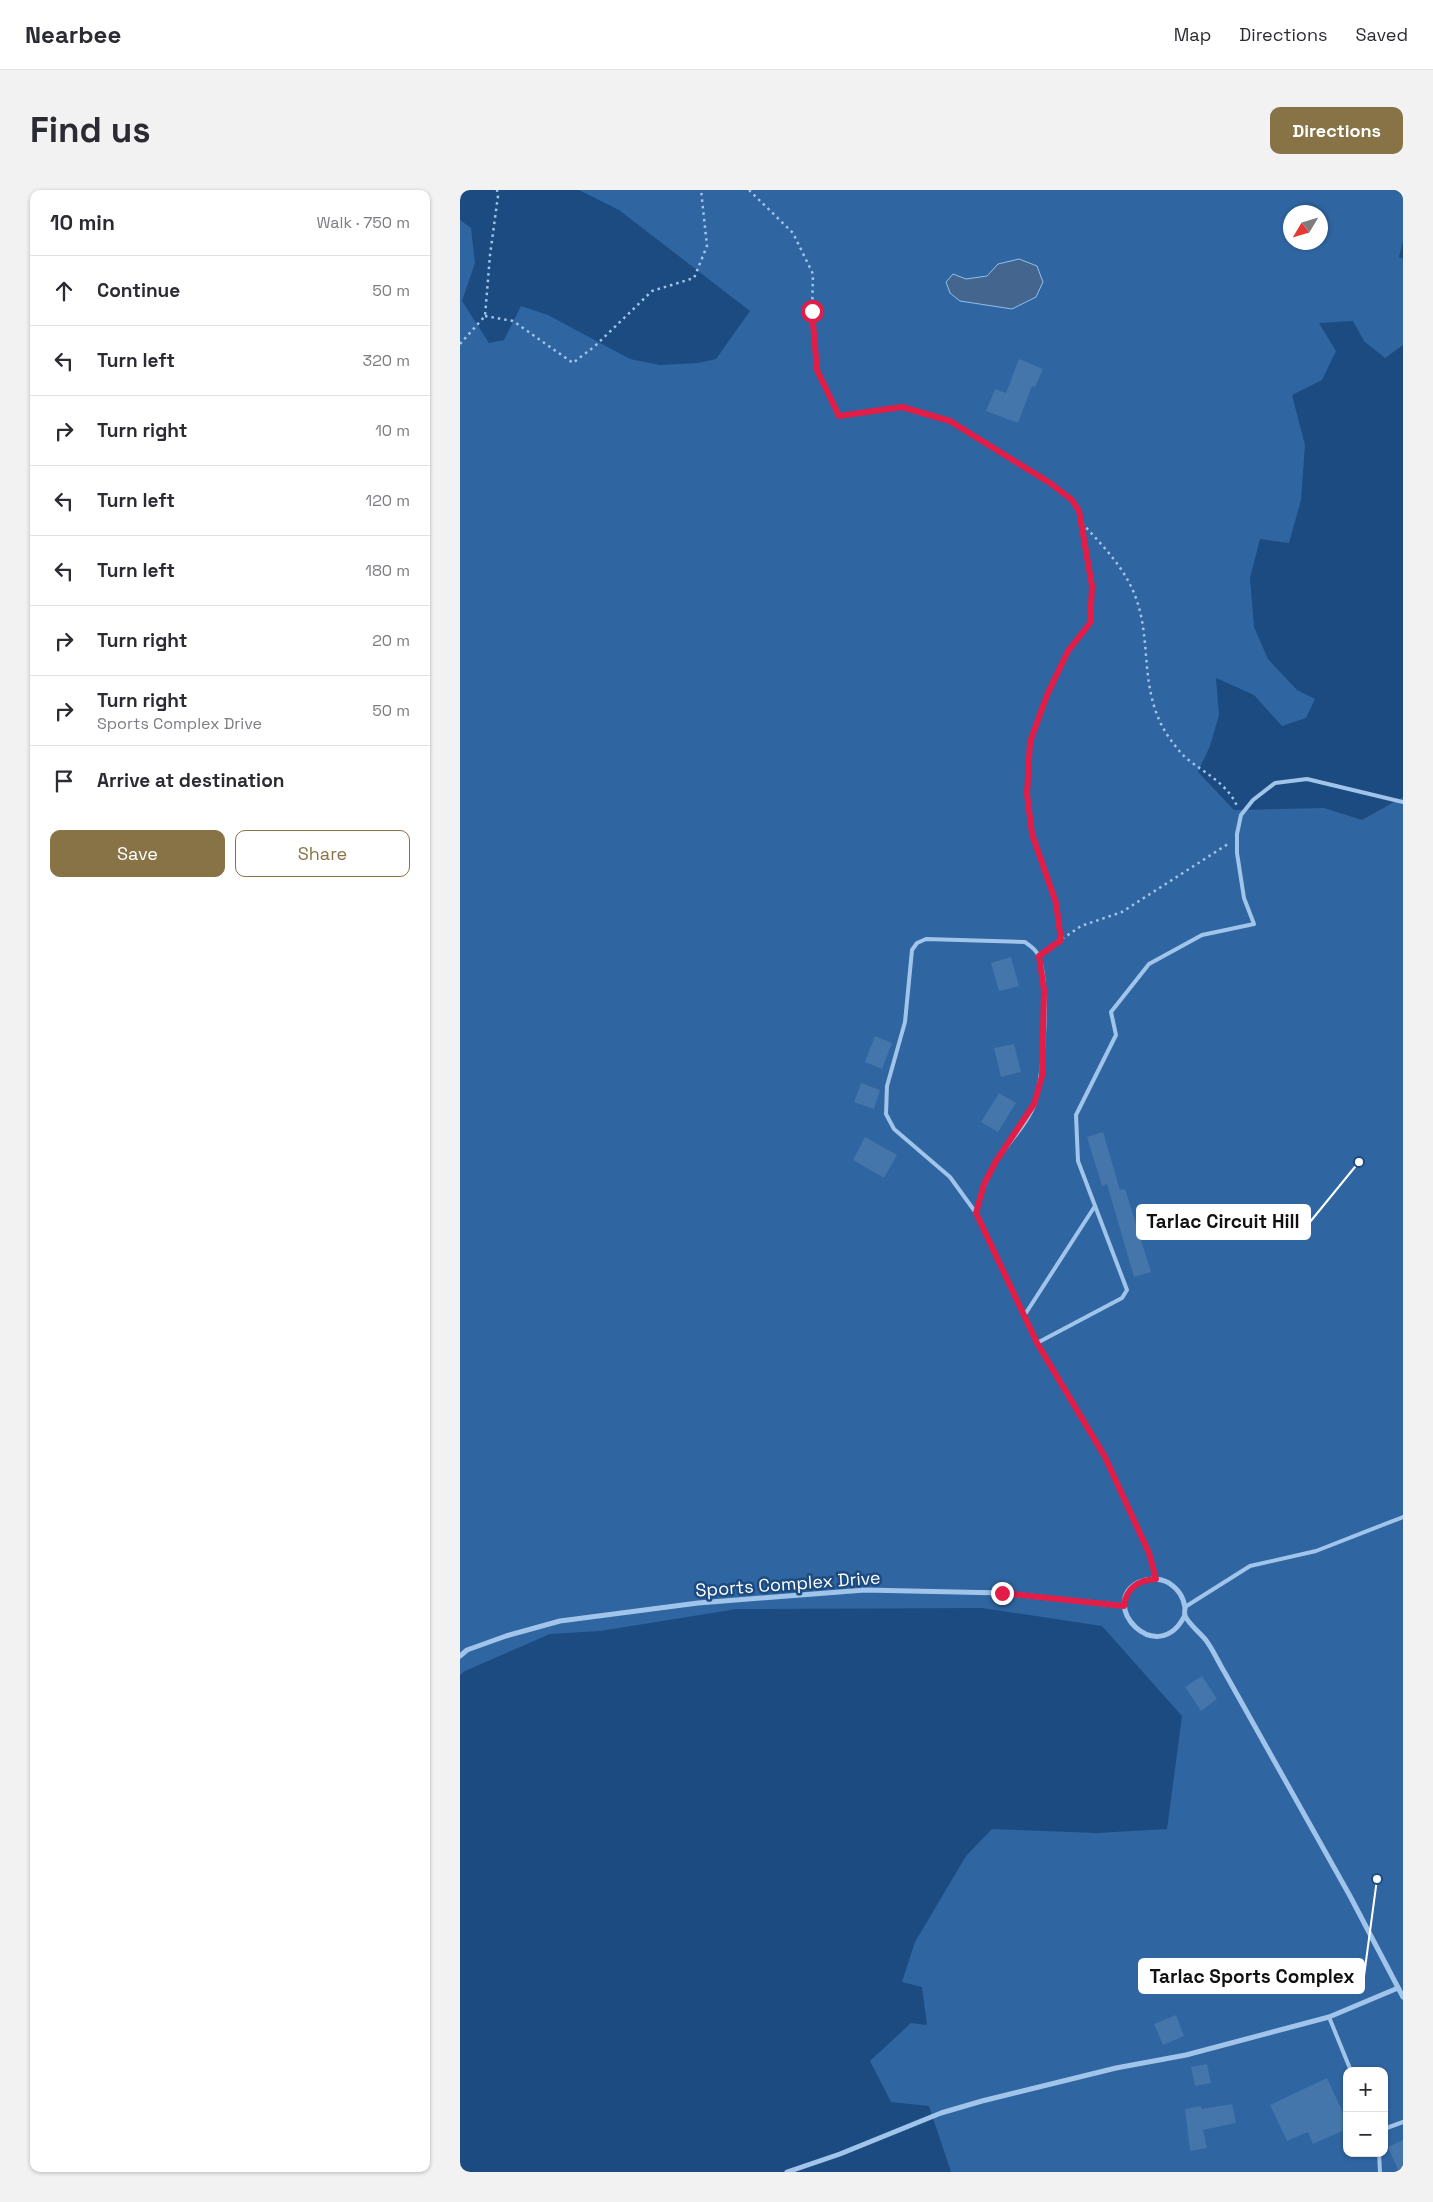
<!DOCTYPE html>
<html lang="en">
<head>
<meta charset="utf-8">
<style>
  :root { --surface:#fff; --page:#f2f2f3; --text:#2b2b33; --muted:#7c7c81; --line:#e1e1e2; --accent:#887347 }
  body { margin:0; font-family:"Space Grotesk",sans-serif; background:var(--page); color:var(--text) }
  .controls { position:absolute; right:15px; bottom:15px; display:grid; overflow:hidden; border-radius:10px; box-shadow:0 1px 4px #0004 }
  .controls button { width:45px; height:45px; display:grid; place-items:center; padding:0; border:0; border-bottom:1px solid var(--line); background:var(--surface); color:var(--text); font:25px sans-serif }
  .compass { position:absolute; left:823px; top:15px; width:45px; height:45px; border-radius:50%; background:var(--surface); box-shadow:0 1px 4px #0004; rotate:232deg }
  .stop { position:absolute; width:15px; height:15px; margin:-11px; border:4px solid #e11d48; border-radius:50%; background:#fff }
  .stop.end { background:#e11d48; border-color:#fff; box-shadow:0 1px 5px #0008 }
  .list { margin:0; padding:0; list-style:none }
  h2 { display:flex; justify-content:space-between; align-items:center; height:65px; margin:0; padding:0 20px; font-size:21px }
  h2 small { font-size:16px; font-weight:400; color:var(--muted) }
  .list li { display:grid; grid-template-columns:32px 1fr auto; gap:15px; align-items:center; box-sizing:border-box; height:70px; padding:0 20px; border-top:1px solid var(--line) }
  .list b { display:block; font-size:19px; white-space:nowrap }
  .list p { margin:0; font-size:16px; white-space:nowrap; color:var(--muted) }
  .list em { font-size:16px; font-style:normal; color:var(--muted) }
  .actions { display:flex; gap:10px; padding:15px 20px }
  .actions a { flex:1; padding:11px 0; border:1px solid var(--accent); border-radius:10px; text-align:center; font-size:18px; color:var(--accent) }
  .actions .main { background:var(--accent); color:#fff }
  .icon { flex:none; width:28px; height:28px; fill:none; stroke:currentColor; stroke-width:2; stroke-linecap:round; stroke-linejoin:round }
  .map { position:relative; flex:none; width:943px; height:1982px; overflow:hidden; border-radius:10px }
  header { display:flex; align-items:center; gap:30px; box-sizing:border-box; height:70px; padding:0 25px; background:var(--surface); border-bottom:1px solid var(--line) }
  header strong { font-size:24px }
  nav { display:flex; gap:28px; margin-inline-start:auto; font-size:18px }
  .intro { display:flex; align-items:center; justify-content:space-between; box-sizing:border-box; height:120px; padding:0 30px }
  h1 { margin:0; font-size:35px }
  .button { padding:12px 22px; border-radius:10px; background:var(--accent); color:#fff; font-size:18px; font-weight:700 }
  main { display:flex; gap:30px; padding:0 30px }
  aside { flex:1; background:var(--surface); border-radius:10px; box-shadow:0 1px 4px #0004 }
  .map>svg:first-child { display:block }
</style>
</head>
<body>
<header>
<strong>Nearbee</strong>
<nav><a>Map</a><a>Directions</a><a>Saved</a></nav>
</header>
<div class="intro"><h1>Find us</h1><a class="button">Directions</a></div>
<main>
<aside>
<h2>10 min<small>Walk · 750 m</small></h2>
<ul class="list">
<li><svg class="icon" aria-label="ahead" viewBox="0 0 24 24"><path d="M12 20V5M6 11l6-6 6 6"/></svg><div><b>Continue</b></div><em>50 m</em></li>
<li><svg class="icon" aria-label="left" viewBox="0 0 24 24"><path d="M17 20v-9H6M10 6l-5 5 5 5"/></svg><div><b>Turn left</b></div><em>320 m</em></li>
<li><svg class="icon" aria-label="right" viewBox="0 0 24 24"><path d="M7 20v-9h11M14 6l5 5-5 5"/></svg><div><b>Turn right</b></div><em>10 m</em></li>
<li><svg class="icon" aria-label="left" viewBox="0 0 24 24"><path d="M17 20v-9H6M10 6l-5 5 5 5"/></svg><div><b>Turn left</b></div><em>120 m</em></li>
<li><svg class="icon" aria-label="left" viewBox="0 0 24 24"><path d="M17 20v-9H6M10 6l-5 5 5 5"/></svg><div><b>Turn left</b></div><em>180 m</em></li>
<li><svg class="icon" aria-label="right" viewBox="0 0 24 24"><path d="M7 20v-9h11M14 6l5 5-5 5"/></svg><div><b>Turn right</b></div><em>20 m</em></li>
<li><svg class="icon" aria-label="right" viewBox="0 0 24 24"><path d="M7 20v-9h11M14 6l5 5-5 5"/></svg><div><b>Turn right</b><p>Sports Complex Drive</p></div><em>50 m</em></li>
<li><svg class="icon" aria-label="arrive" viewBox="0 0 24 24"><path d="M6 21V4h12l-3 4 3 4H6"/></svg><div><b>Arrive at destination</b></div></li>
</ul>
<div class="actions"><a class="main">Save</a><a>Share</a></div>
</aside>
<div class="map">
<svg width="943" height="1982" viewBox="0 0 943 1982">
  <rect width="100%" height="100%" fill="#1c4b81"/>
  <path fill="#2f65a0" fill-rule="evenodd" d="M 119,0 L 943,0 L 943,51 L 939,67 L 943,69 L 943,155 L 925,168 L 904,151 L 893,131 L 859,133 L 876,161 L 862,190 L 832,205 L 845,255 L 841,310 L 829,353 L 800,349 L 790,388 L 794,437 L 808,469 L 837,500 L 855,509 L 846,528 L 822,536 L 794,505 L 756,488 L 759,525 L 750,556 L 738,582 L 774,620 L 864,618 L 902,630 L 943,607 L 943,1982 L 491,1982 L 469,1916 L 431,1912 L 410,1871 L 451,1833 L 467,1835 L 462,1797 L 442,1792 L 455,1752 L 506,1666 L 532,1639 L 637,1643 L 707,1639 L 722,1526 L 642,1436 L 522,1418 L 277,1419 L 140,1441 L 90,1444 L 5,1481 L 0,1485 L 0,30 L 11,38 L 15,73 L 2,111 L 29,153 L 44,150 L 61,116 L 88,125 L 170,169 L 200,175 L 238,173 L 256,169 L 290,121 L 159,20 ZM 831,22 L 861,22 L 861,52 L 831,52 ZM 887,1881 L 924,1881 L 924,1963 L 887,1963 Z"/>
  <path fill="#44668e" stroke="#94bfec" d="M 559,69 L 577,76 L 583,92 L 576,107 L 552,119 L 500,111 L 490,103 L 486,92 L 493,84 L 506,89 L 527,86 L 538,74 Z"/>
  <g fill="#4475ab">
    <path d="M 559,169 L 583,179 L 575,197 L 572,196 L 558,233 L 526,221 L 535,199 L 546,203 Z"/>
    <path d="M 551,767 L 559,796 L 539,801 L 531,773 Z"/>
    <path d="M 415,846 L 432,853 L 422,879 L 405,872 Z"/>
    <path d="M 554,854 L 561,882 L 541,887 L 534,858 Z"/>
    <path d="M 401,893 L 420,900 L 414,919 L 394,912 Z"/>
    <path d="M 539,903 L 556,913 L 538,942 L 521,932 Z"/>
    <path d="M 643,942 L 660,1000 L 665,999 L 691,1082 L 674,1087 L 647,994 L 642,996 L 627,947 Z"/>
    <path d="M 405,947 L 437,965 L 424,988 L 393,970 Z"/>
    <path d="M 742,1486 L 757,1509 L 741,1521 L 725,1497 Z"/>
    <path d="M 716,1825 L 724,1846 L 703,1855 L 694,1834 Z"/>
    <path d="M 747,1874 L 751,1893 L 735,1896 L 731,1877 Z"/>
    <path d="M 867,1888 L 887,1932 L 887,1939 L 853,1954 L 848,1942 L 827,1951 L 810,1915 Z"/>
    <path d="M 772,1914 L 776,1933 L 743,1940 L 747,1958 L 730,1961 L 725,1919 L 741,1916 L 742,1919 Z"/>
    <path d="M 943,1950 L 943,1982 L 939,1982 L 928,1957 Z"/>
  </g>
  <g fill="none" stroke-linecap="round" stroke-linejoin="round">
    <g stroke="#a1c4ea" stroke-width="2.5" stroke-dasharray="2.5 4" stroke-linecap="butt">
      <path d="M 289,0 L 333,43 L 353,84 L 352,121 L 357,180 L 379,226 L 442,217 L 490,231 L 590,293 L 612,310 L 619,321 L 632,396 L 630,433 L 608,461 L 587,505 L 570,552 L 567,604 L 572,644 L 596,713 L 601,750"/>
      <path d="M 25,126 L 53,131 L 113,173 L 135,156 L 192,101 L 234,88 L 247,56 L 241,0"/>
      <path d="M 0,154 L 25,126 L 30,65 L 38,6 L 37,0"/>
      <path d="M 622,333 C 641,354 663,376 674,403 C 693,448 678,497 706,543 C 711,551 719,561 725,567 C 744,583 767,593 777,616"/>
      <path d="M 586,760 L 621,736 L 662,722 L 768,654"/>
    </g>
    <g stroke="#a1c4ea" stroke-width="4">
      <path d="M 516,1023 C 521,1004 526,987 537,970 C 549,952 568,933 575,913 C 584,886 590,790 578,765 C 576,759 570,756 565,752 L 466,749 L 457,753 L 452,760 L 445,832 L 427,896 L 426,924 L 434,939 L 490,987 L 516,1023 L 577,1153 L 645,1267 L 689,1363 L 696,1389"/>
      <path d="M 564,1126 L 635,1016"/>
      <path d="M 577,1153 L 662,1108 L 667,1100 L 618,971 L 616,925 L 656,845 L 651,822 L 689,774 L 742,745 L 794,734 L 784,708 L 777,663 L 777,644 L 781,625 L 793,610 L 815,593 L 847,589 L 943,612"/>
      <path d="M 725,1417 L 790,1376 L 856,1361 L 943,1327"/>
      <path d="M 869,1827 L 891,1881"/>
      <path d="M 924,1939 L 943,1932"/>
      <path d="M 919,1963 L 920,1982"/>
    </g>
    <g stroke="#a1c4ea" stroke-width="5">
      <path d="M 725,1425 C 698,1480 636,1414 679,1392 C 689,1388 700,1388 709,1393 C 718,1399 724,1408 725,1418 C 725,1420 724,1424 725,1426 C 729,1434 739,1442 745,1449 C 753,1459 758,1472 765,1483 L 890,1706 L 943,1807"/>
      <path d="M 0,1466 L 7,1460 L 46,1446 L 100,1431 L 238,1413 L 405,1400 L 542,1403 L 664,1416"/>
      <path d="M 327,1982 L 380,1964 L 481,1923 L 522,1911 L 656,1878 L 726,1865 L 869,1827 L 938,1798"/>
    </g>
  </g>
  <g fill="none" stroke-linecap="round" stroke-linejoin="round">
    <path stroke="#e11d48" stroke-width="6" d="M 352,121 L 357,180 L 379,226 L 442,217 L 490,231 L 590,293 L 612,310 L 619,321 L 632,396 L 630,433 L 608,461 L 587,505 L 570,552 L 567,604 L 572,644 L 596,713 L 601,750 L 579,766 L 584,800 L 582,886 L 574,914 L 536,971 L 524,994 L 516,1023 L 577,1153 L 645,1267 L 689,1363 L 696,1389 C 679,1390 666,1398 664,1416 L 542,1403"/>
  </g>
  <g text-anchor="middle" stroke-width="5" stroke-linejoin="round" paint-order="stroke">
    <g font-size="18" fill="#fff" stroke="#1c4b81">
      <text transform="translate(328 1394) rotate(-4)" y="6">Sports Complex Drive</text>
    </g>
  </g>
  <path fill="none" stroke="#fff" stroke-width="2" d="M899 972L850 1032M917 1689L904 1786"/>
  <g fill="#fff" stroke="#1c4b81" stroke-width="2">
    <circle cx="899" cy="972" r="5"/>
    <circle cx="917" cy="1689" r="5"/>
  </g>
  <g fill="#fff" stroke="#fff" stroke-width="2">
    <rect x="677" y="1015" width="173" height="34" rx="5"/>
    <rect x="679" y="1769" width="225" height="34" rx="5"/>
  </g>
  <g font-size="19" text-anchor="middle" font-weight="bold" fill="#111">
    <text x="763" y="1038">Tarlac Circuit Hill</text>
    <text x="792" y="1793">Tarlac Sports Complex</text>
  </g>
</svg>
<div class="controls">
<button>+</button>
<button>−</button>
</div>
<svg class="compass" viewBox="-18 -18 36 36"><path d="M0-13l5 13h-10z" fill="#e53935"/><path d="M0 13l5-13h-10z" fill="#7c7c81"/></svg>
<div class="stop" style="left:352px;top:121px"></div>
<div class="stop end" style="left:542px;top:1403px"></div>
</div>
</main>
</body>
</html>
